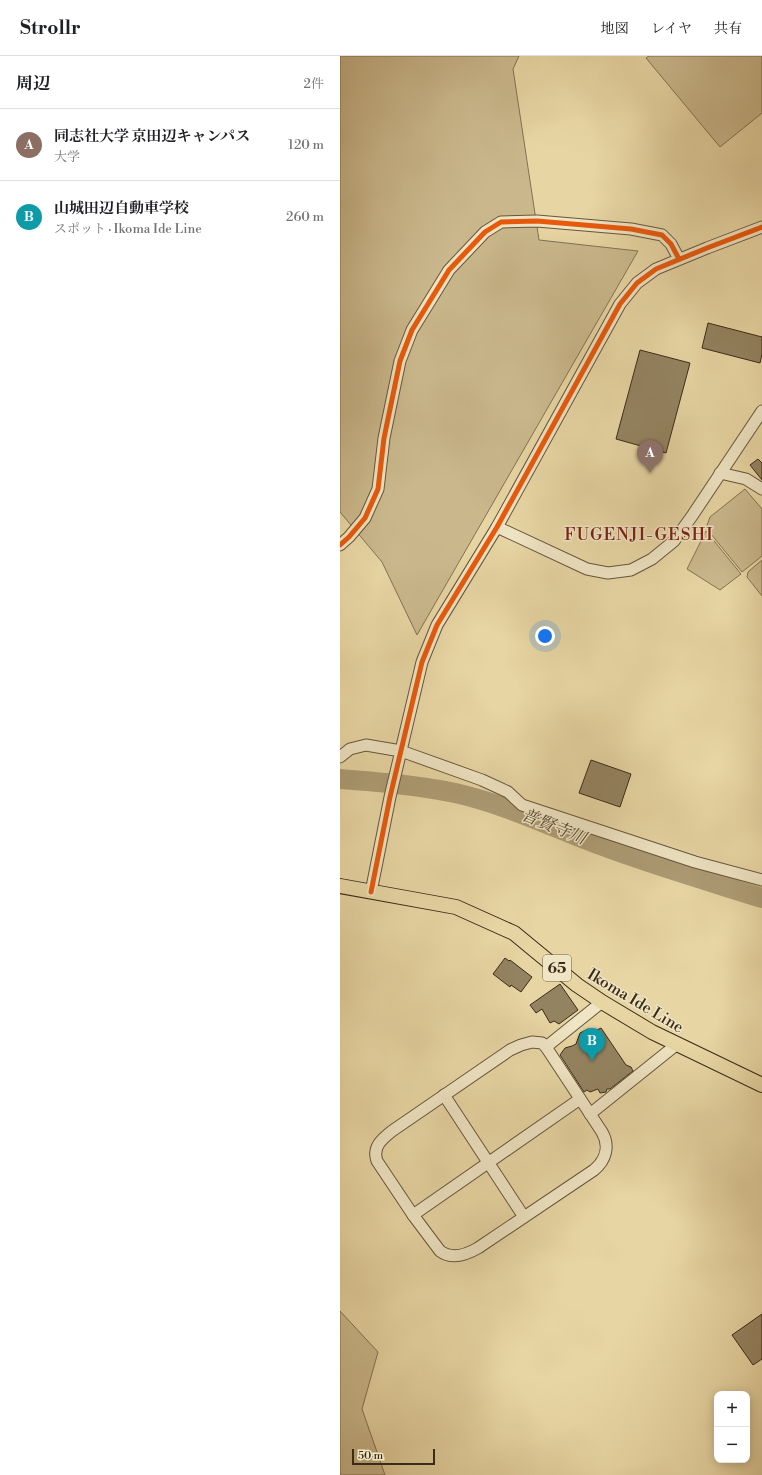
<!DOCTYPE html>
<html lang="ja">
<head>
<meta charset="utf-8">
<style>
  :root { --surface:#fff; --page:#f2f2f2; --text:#202124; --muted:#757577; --line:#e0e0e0; --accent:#1a73e8 }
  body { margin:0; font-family:"Libre Bodoni","Noto Serif JP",serif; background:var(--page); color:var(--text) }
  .controls { position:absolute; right:12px; bottom:12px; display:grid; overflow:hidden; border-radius:8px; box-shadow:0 2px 10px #0003 }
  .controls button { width:36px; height:36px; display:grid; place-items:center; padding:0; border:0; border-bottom:1px solid var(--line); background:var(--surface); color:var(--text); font:20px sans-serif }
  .scale { position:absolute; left:12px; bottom:10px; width:83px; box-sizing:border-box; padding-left:4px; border:2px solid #3b2b19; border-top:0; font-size:11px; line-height:14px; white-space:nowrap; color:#3b2b19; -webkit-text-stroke:3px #efe4c3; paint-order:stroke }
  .you { position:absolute; left:205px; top:580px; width:14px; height:14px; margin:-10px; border:3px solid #fff; border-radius:50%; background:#1a73e8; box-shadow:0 0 0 6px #1a73e833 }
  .badge { display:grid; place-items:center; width:26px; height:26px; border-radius:50%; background:var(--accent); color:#fff; font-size:13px; font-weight:700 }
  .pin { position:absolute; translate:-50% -33px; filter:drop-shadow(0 1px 2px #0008) }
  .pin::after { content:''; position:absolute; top:21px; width:14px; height:12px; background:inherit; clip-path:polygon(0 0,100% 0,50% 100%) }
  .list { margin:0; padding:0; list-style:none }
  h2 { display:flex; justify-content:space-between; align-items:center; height:52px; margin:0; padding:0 16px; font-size:17px }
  h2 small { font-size:13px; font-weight:400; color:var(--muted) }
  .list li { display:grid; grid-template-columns:26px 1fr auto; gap:12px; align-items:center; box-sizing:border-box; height:72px; padding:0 16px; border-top:1px solid var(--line) }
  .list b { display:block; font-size:15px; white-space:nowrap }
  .list p { margin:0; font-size:13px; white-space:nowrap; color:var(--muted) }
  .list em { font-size:13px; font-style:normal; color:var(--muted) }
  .map { position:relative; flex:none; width:422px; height:1419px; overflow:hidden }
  header { display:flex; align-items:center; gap:24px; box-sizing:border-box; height:56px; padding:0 20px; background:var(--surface); border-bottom:1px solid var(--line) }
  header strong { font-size:19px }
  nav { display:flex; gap:22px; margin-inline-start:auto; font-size:14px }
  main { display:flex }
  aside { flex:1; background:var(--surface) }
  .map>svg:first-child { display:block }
</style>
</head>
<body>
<header>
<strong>Strollr</strong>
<nav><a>地図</a><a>レイヤ</a><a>共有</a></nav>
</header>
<main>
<aside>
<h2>周辺<small>2件</small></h2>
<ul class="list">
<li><span class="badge" style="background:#8d6e63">A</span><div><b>同志社大学 京田辺キャンパス</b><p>大学</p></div><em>120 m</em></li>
<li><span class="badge" style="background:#0f9aa8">B</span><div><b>山城田辺自動車学校</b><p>スポット · Ikoma Ide Line</p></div><em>260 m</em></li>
</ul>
</aside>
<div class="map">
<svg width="422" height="1419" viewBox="0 0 422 1419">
  <rect width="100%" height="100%" fill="#e7d5a3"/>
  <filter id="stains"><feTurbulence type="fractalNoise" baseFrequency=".005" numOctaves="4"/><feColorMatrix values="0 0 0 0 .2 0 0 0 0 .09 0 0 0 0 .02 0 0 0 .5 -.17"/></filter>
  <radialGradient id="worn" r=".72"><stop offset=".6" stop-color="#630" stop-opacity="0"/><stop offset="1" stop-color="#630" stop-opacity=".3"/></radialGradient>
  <g fill="#cab88c" stroke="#827252">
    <path d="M 0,0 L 179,0 L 173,13 L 199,184 L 298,195 L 77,579 L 42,506 L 0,456 Z"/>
    <path d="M 309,0 L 422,0 L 422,57 L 380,91 L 306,2 Z"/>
    <path d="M 405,433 L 422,453 L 422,500 L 402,516 L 366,472 L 370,461 Z"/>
    <path d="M 366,475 L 401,518 L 380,534 L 347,513 Z"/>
    <path d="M 422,504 L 422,540 L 407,521 L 408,516 Z"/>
    <path d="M 0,1255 L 38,1296 L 22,1353 L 45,1419 L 0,1419 Z"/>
  </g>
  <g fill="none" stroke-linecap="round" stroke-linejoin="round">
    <path stroke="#ad9b74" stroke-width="20" d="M 0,723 C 38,726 77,729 115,737 C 165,748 212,771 260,789 C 313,809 368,825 422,842"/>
  </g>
  <g fill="#948361" stroke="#3b2b19">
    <path d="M 368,267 L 422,281 L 422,298 L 420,307 L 362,292 Z"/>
    <path d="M 300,294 L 350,307 L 326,397 L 276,383 Z"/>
    <path d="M 418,403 L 422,407 L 422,424 L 410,409 Z"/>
    <path d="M 251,704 L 291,718 L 280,751 L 239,737 Z"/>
    <path d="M 165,902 L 169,905 L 170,904 L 192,921 L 181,936 L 171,929 L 170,931 L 153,918 Z"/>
    <path d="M 220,928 L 238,954 L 219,968 L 214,965 L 210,967 L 202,953 L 196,957 L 190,949 Z"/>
    <path d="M 261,972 L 286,1009 L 291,1011 L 293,1015 L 270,1033 L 267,1033 L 266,1036 L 260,1037 L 258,1033 L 250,1036 L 247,1034 L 244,1036 L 220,999 L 225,992 L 232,990 L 236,988 L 240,977 L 248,973 L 255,975 Z"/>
    <path d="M 422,1258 L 422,1303 L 413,1309 L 392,1279 Z"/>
  </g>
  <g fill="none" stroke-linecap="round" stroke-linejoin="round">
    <defs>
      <g id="minor">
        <path d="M 380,417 L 406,423 L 422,433"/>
        <path d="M 157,471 L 247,513 L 268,517 L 291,514 L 312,503 L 334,485 L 352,460 L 422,355"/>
        <path d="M 0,489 L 9,481 L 25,462 L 38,433 L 44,382 L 60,305 L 72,274 L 109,214 L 145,176 L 161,166 L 197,165 L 291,173 L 322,179 L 331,188 L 339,203"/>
        <path d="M 0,701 L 10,693 L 26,689 L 61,695 L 142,724 L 168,736 L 182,749 L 355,806 L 422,824"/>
        <path d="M 31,836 L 50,741 L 82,606 L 97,569 L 157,471 L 280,248 L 297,227 L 316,213 L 367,192 L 422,171"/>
        <path d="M 192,986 L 202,987 L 206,991 L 262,1076 C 270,1090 266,1104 254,1114 L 138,1192 C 126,1199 112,1204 100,1195 L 73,1159 L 37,1105 C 32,1091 42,1083 52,1075 L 170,994 L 181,989 Z"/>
        <path d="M 206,991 L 262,946"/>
        <path d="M 104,1039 L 184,1161"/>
        <path d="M 250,1058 L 336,989"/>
        <path d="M 73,1159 L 240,1043"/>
      </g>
      <path id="major" d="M 0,830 L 116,851 L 174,877 L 237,929 L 262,946 L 312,976 L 422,1029"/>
    </defs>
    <use href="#minor" stroke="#66563c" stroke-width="13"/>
    <use href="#major" stroke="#3b2b19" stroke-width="16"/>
    <use href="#minor" stroke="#efe4c3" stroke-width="11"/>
    <use href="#major" stroke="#e7d5a3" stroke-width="14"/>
    <defs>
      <g id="cycleway">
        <path d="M 0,489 L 9,481 L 25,462 L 38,433 L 44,382 L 60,305 L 72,274 L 109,214 L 145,176 L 161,166 L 197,165 L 291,173 L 322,179 L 331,188 L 339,203"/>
        <path d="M 31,836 L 50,741 L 82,606 L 97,569 L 157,471 L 280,248 L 297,227 L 316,213 L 367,192 L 422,171"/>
      </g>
    </defs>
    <use href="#cycleway" stroke="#efe4c3" stroke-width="8"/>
    <use href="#cycleway" stroke="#e8590c" stroke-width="5"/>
  </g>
  <g text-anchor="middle" stroke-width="3" stroke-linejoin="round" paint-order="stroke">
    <rect fill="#efe4c3" stroke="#71624c" stroke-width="1" x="203" y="899" width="28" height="26" rx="3"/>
    <g font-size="15" font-weight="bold" fill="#3b2b19">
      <text x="217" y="917">65</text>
    </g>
    <g font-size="16" fill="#3b2b19" stroke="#efe4c3">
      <text transform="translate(296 944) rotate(31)" y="6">Ikoma Ide Line</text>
    </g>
    <g font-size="17" letter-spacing="1" fill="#7a1f14" stroke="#efe4c3">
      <text x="299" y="484">FUGENJI-GESHI</text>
    </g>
    <g font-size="17" font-style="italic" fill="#584730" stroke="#efe4c3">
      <text transform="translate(214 770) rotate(22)" y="6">普賢寺川</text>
    </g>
  </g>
  <rect width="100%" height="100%" filter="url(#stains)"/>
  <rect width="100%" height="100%" fill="url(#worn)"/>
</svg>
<div class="controls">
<button>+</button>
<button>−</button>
</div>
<div class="scale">50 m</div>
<div class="you"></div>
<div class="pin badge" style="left:310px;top:417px;background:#8d6e63">A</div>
<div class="pin badge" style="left:252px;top:1005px;background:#0f9aa8">B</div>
</div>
</main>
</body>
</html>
